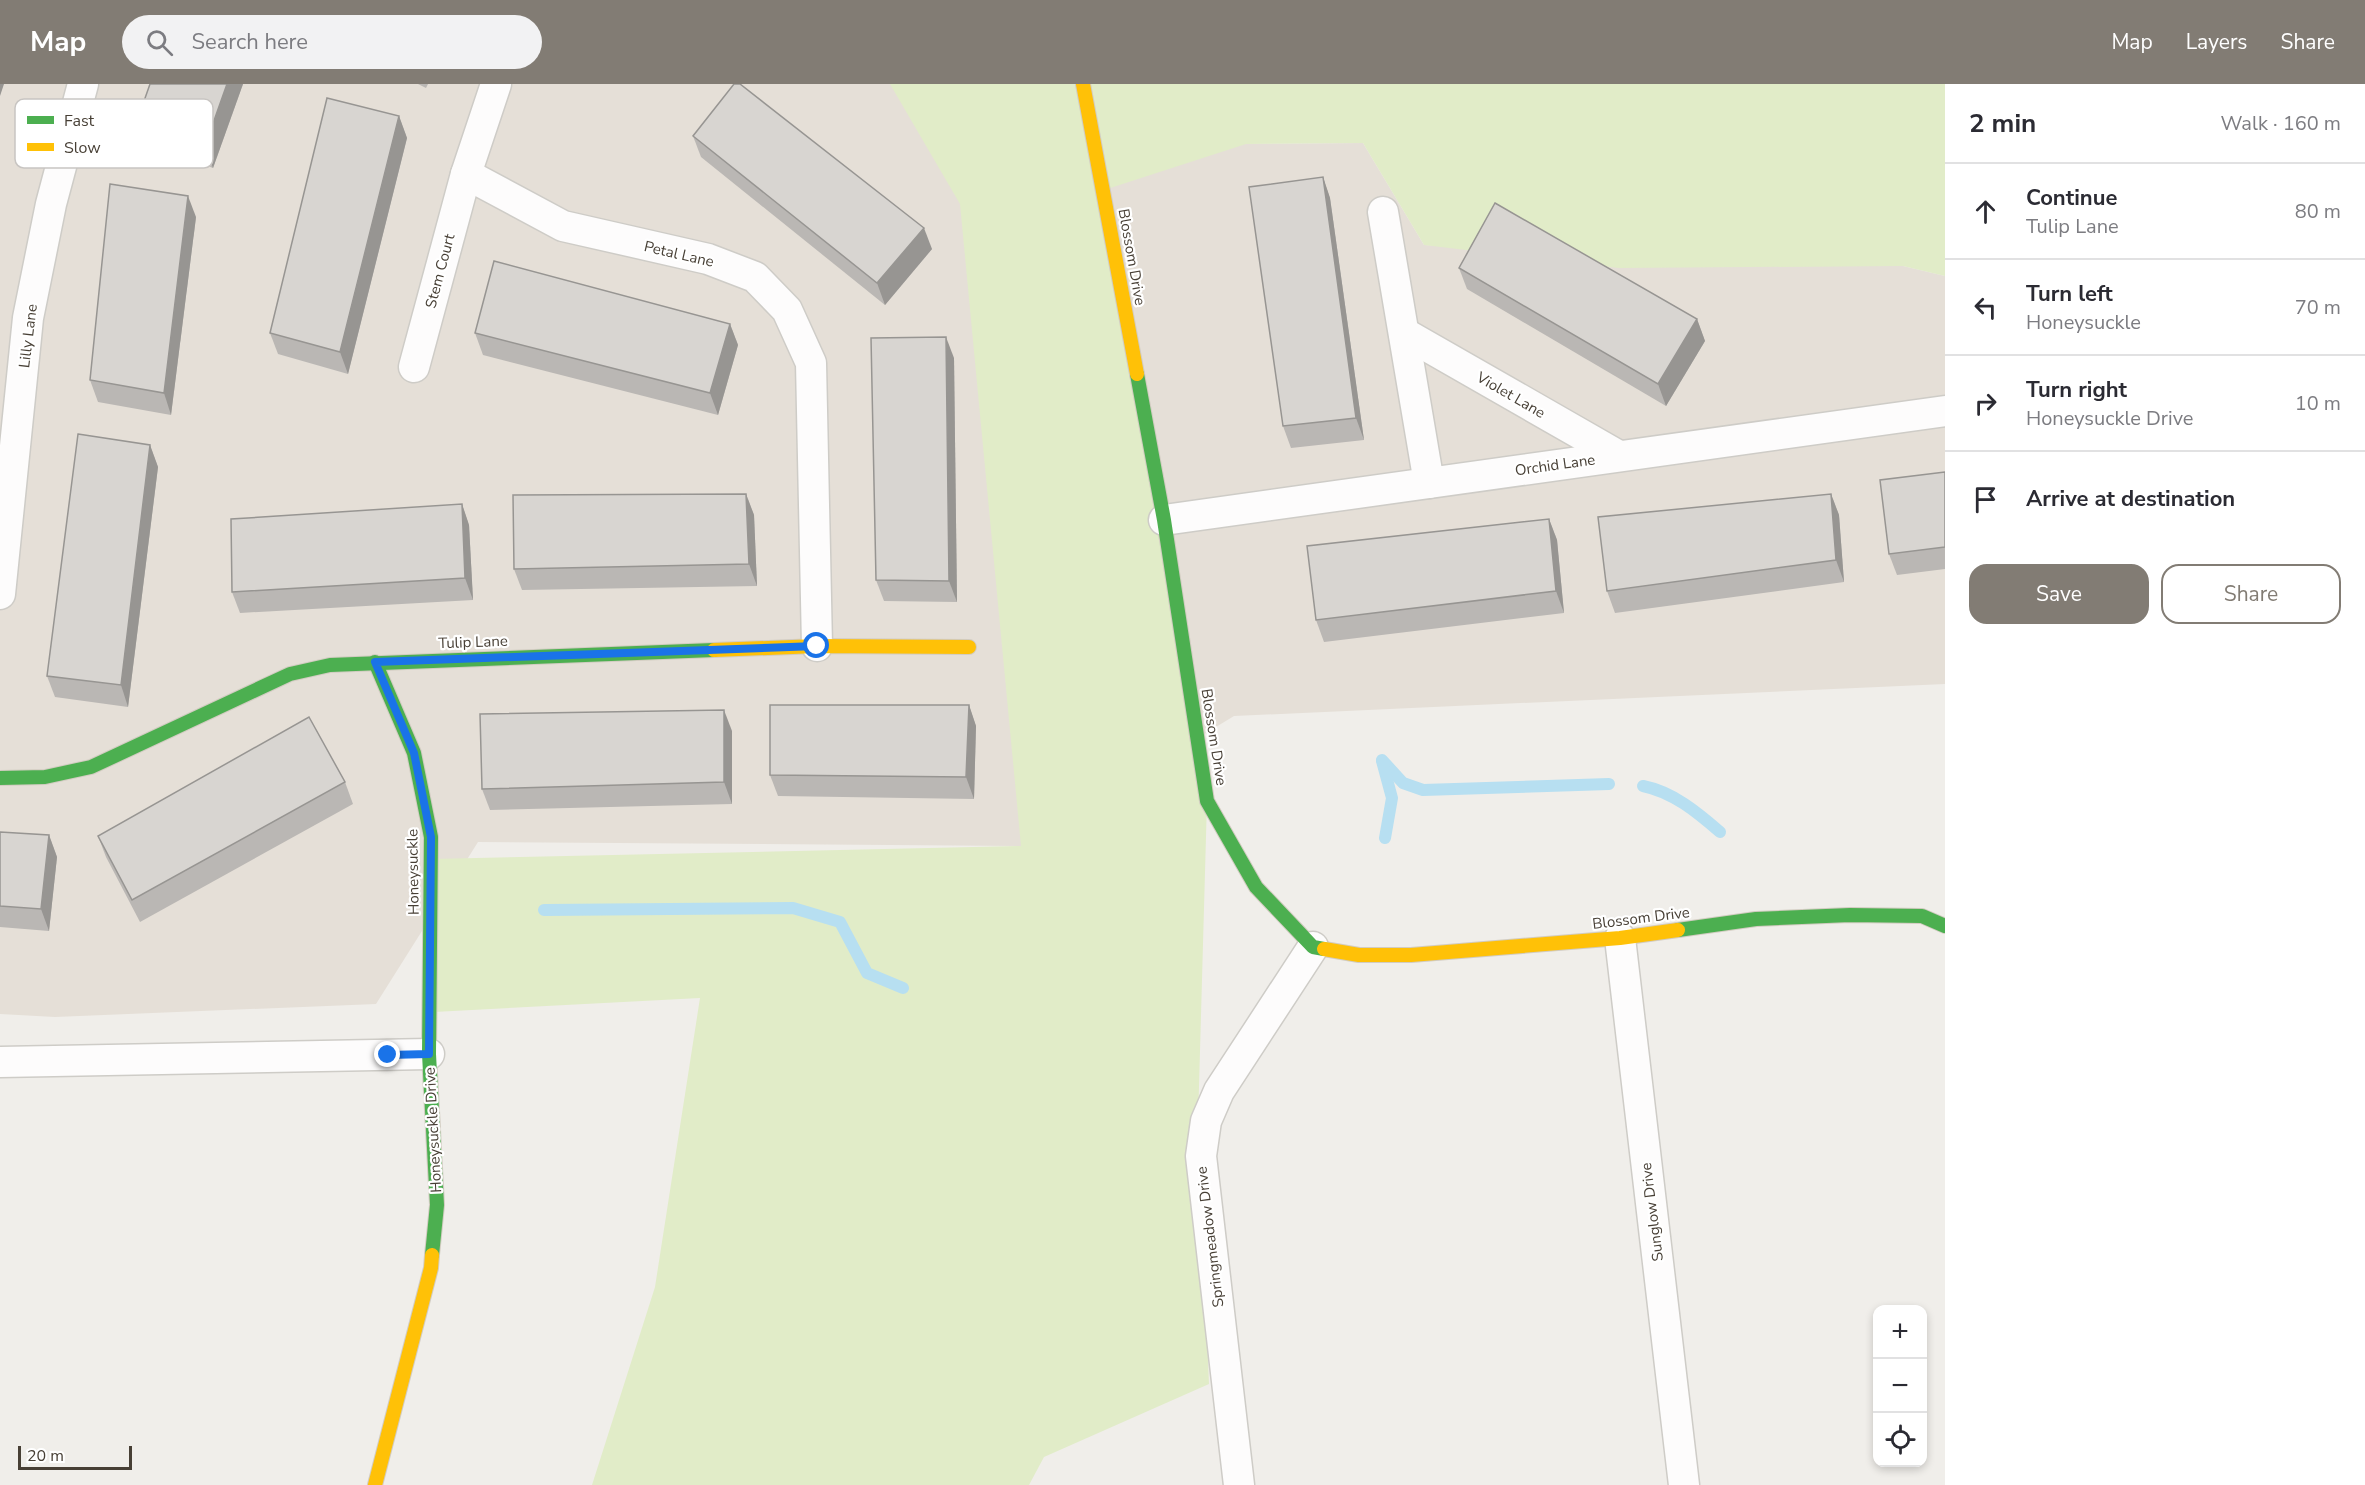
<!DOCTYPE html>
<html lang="en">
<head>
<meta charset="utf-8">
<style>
  :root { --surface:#fff; --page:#f2f2f3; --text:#2b2b33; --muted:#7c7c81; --line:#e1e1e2; --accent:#827c74 }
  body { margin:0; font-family:"Nunito Sans",sans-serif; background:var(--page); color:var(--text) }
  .controls { position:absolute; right:18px; bottom:18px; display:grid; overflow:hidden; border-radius:12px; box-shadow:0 3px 9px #0003 }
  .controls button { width:54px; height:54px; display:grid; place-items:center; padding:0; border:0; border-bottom:2px solid var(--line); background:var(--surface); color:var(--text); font:30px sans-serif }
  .scale { position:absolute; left:18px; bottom:15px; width:114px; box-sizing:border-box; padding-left:6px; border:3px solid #473f35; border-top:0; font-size:16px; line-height:21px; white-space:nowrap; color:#473f35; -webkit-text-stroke:4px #fff; paint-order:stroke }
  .stop { position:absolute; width:18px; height:18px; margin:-14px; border:4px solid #1a73e8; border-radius:50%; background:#fff }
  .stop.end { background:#1a73e8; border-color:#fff; box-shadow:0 2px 6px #0008 }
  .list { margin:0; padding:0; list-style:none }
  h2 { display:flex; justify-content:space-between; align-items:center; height:78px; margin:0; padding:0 24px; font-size:26px }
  h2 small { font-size:20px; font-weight:400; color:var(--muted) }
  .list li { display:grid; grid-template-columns:39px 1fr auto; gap:18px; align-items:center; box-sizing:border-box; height:96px; padding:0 24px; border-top:2px solid var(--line) }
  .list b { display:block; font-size:22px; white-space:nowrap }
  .list p { margin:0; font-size:20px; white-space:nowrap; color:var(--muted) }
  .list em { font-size:20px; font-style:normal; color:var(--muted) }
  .actions { display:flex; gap:12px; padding:18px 24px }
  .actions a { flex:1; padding:14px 0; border:2px solid var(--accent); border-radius:18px; text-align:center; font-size:21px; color:var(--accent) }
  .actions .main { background:var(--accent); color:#fff }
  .icon { flex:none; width:33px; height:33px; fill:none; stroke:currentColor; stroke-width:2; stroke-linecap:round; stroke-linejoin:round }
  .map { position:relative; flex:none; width:1945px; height:1401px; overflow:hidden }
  header { display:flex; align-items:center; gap:36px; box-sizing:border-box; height:84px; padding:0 30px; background:var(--accent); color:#fff }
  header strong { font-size:28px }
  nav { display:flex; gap:33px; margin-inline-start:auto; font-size:21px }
  .search { width:420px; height:54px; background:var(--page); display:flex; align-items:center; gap:15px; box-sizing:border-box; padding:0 21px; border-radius:33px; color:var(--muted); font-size:22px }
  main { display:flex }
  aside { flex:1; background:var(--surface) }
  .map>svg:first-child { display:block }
</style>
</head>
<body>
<header>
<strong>Map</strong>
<div class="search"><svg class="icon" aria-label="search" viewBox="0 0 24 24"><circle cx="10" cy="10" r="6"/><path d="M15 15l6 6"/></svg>Search here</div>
<nav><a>Map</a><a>Layers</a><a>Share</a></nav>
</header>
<main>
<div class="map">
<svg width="1945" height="1401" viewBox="0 0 1945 1401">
  <rect width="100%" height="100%" fill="#f0eeea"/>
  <path fill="#e5dfd7" d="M 0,0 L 1135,0 L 1246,60 L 1363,59 L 1424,161 L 1903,182 L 1945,192 L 1945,600 L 1234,632 L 1021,762 L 478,758 L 376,920 L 55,933 L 0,930 Z"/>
  <path fill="#e1ecc8" d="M 890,0 L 1945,0 L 1945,192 L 1903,182 L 1619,184 L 1424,161 L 1363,59 L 1246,60 L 1101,107 L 1207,717 L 1198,1039 L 1209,1300 L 1044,1373 L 1029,1401 L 592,1401 L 655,1203 L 700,914 L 434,928 L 431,775 L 1021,762 L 960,120 Z"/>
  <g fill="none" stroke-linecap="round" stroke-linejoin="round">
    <g stroke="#b7dff1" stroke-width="12">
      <path d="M 1382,676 L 1403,699 L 1423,706 L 1609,700"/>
      <path d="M 1382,677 L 1392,714 L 1385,754"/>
      <path d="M 1643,702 C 1673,708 1697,728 1720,748"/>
      <path d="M 544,826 L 793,824 L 840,838 L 867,889 L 903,904"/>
    </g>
    <defs>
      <g id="street">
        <path d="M 466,90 L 563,142 L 708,175 L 755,193 L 787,226 L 811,279 L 817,562"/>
        <path d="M 1383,128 L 1429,399"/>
        <path d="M 1404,249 L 1619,372"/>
        <path d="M 414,283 L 466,90 L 496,0"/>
        <path d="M 1164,436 L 1945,327"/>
        <path d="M 0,510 L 28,234 L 51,120 L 83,0"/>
        <path d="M 1620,854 L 1684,1401"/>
        <path d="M 0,978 L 429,970"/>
        <path d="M 1239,1401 L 1201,1072 L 1206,1037 L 1219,1007 L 1313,863"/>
      </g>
      <g id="fast">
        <path d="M 1137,290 L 1164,436 L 1207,717 L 1256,803 L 1313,863 L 1324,865"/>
        <path d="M 375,578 L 414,669 L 431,753 L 429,970 L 437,1121 L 432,1171"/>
        <path d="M 0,694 L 45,693 L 91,683 L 290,590 L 330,581 L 714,566"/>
        <path d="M 1678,846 L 1756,835 L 1850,831 L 1922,832 L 1945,842"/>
      </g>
      <g id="slow">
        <path d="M 1083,0 L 1137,290"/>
        <path d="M 714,566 L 817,562 L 969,563"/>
        <path d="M 1324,865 L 1359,871 L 1411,871 L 1620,854 L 1678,846"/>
        <path d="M 375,1401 L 431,1184 L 432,1171"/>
      </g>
    </defs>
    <use href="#street" stroke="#ceccc7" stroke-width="33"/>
    <use href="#fast" stroke="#d2ccc1" stroke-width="16"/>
    <use href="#slow" stroke="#d2ccc1" stroke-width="16"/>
    <use href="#street" stroke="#fdfcfc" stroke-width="30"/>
    <use href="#fast" stroke="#4caf50" stroke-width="14"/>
    <use href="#slow" stroke="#ffc107" stroke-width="14"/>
  </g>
  <g fill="#bab7b4">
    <path d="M 150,0 L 243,0 L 213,84 L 144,58 L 137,37 Z"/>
    <path d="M 418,0 L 428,0 L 426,4 Z"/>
    <path d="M 399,32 L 407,54 L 348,290 L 278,270 L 270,249 Z"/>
    <path d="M 693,52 L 932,165 L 885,221 L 701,73 Z"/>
    <path d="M 1323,93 L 1330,114 L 1364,356 L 1291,364 L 1283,342 Z"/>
    <path d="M 196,133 L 171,331 L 98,318 L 90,296 Z"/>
    <path d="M 1459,184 L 1697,235 L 1705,257 L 1666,322 L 1467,205 Z"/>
    <path d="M 730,240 L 738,261 L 718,331 L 483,271 L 475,249 Z"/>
    <path d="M 954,274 L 957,518 L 884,517 L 876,496 Z"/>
    <path d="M 150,361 L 158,383 L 128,623 L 55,613 L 47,592 Z"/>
    <path d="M 1945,388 L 1945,485 L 1897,491 L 1889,470 Z"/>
    <path d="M 746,410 L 754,431 L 757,502 L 522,506 L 514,485 Z"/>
    <path d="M 1831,410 L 1839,431 L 1844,498 L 1615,529 L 1607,507 Z"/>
    <path d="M 462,420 L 469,441 L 473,516 L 240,529 L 232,508 Z"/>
    <path d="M 1549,435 L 1557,456 L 1564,529 L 1324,558 L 1316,536 Z"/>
    <path d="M 969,621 L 976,642 L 974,715 L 778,712 L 770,691 Z"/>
    <path d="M 732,647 L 732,720 L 490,726 L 482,705 Z"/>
    <path d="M 345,698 L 353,720 L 140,838 L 106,773 L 98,752 Z"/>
    <path d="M 0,748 L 49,751 L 57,773 L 49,847 L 0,843 Z"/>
  </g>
  <g fill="#979592">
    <path d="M 0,0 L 4,0 L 0,12 Z"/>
    <path d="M 227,0 L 243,0 L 213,84 L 205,62 Z"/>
    <path d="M 399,32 L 407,54 L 348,290 L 340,268 Z"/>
    <path d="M 1323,93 L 1330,114 L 1364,356 L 1356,334 Z"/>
    <path d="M 188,112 L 196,133 L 171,331 L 164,309 Z"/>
    <path d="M 924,144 L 932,165 L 885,221 L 877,199 Z"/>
    <path d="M 1697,235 L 1705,257 L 1666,322 L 1658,300 Z"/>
    <path d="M 730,240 L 738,261 L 718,331 L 710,309 Z"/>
    <path d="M 946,253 L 954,274 L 957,518 L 949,497 Z"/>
    <path d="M 150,361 L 158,383 L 128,623 L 121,601 Z"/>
    <path d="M 746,410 L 754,431 L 757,502 L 749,480 Z"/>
    <path d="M 1831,410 L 1839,431 L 1844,498 L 1836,476 Z"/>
    <path d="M 462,420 L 469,441 L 473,516 L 465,494 Z"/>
    <path d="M 1549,435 L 1557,456 L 1564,529 L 1556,507 Z"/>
    <path d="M 969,621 L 976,642 L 974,715 L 966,693 Z"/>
    <path d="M 724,626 L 732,647 L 732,720 L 724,698 Z"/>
    <path d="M 49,751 L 57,773 L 49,847 L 41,825 Z"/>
  </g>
  <g fill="#d8d5d1" stroke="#979592" stroke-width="1.5">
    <path d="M 150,0 L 227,0 L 205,62 L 137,37 Z"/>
    <path d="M 734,0 L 740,0 L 924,144 L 877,199 L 693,52 Z"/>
    <path d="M 327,14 L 399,32 L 340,268 L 270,249 Z"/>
    <path d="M 1323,93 L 1356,334 L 1283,342 L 1249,103 Z"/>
    <path d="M 110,100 L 188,112 L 164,309 L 90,296 Z"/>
    <path d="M 1495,119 L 1697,235 L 1658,300 L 1459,184 Z"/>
    <path d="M 494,177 L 730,240 L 710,309 L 475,249 Z"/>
    <path d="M 946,253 L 949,497 L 876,496 L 871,254 Z"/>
    <path d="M 78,350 L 150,361 L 121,601 L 47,592 Z"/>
    <path d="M 1945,388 L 1945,463 L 1889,470 L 1880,396 Z"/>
    <path d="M 746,410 L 749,480 L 514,485 L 513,411 Z"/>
    <path d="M 1831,410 L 1836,476 L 1607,507 L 1598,433 Z"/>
    <path d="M 462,420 L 465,494 L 232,508 L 231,435 Z"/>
    <path d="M 1549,435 L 1556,507 L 1316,536 L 1307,462 Z"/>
    <path d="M 770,621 L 969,621 L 966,693 L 770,691 Z"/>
    <path d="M 724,626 L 724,698 L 482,705 L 480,630 Z"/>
    <path d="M 309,633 L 345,698 L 132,816 L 98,752 Z"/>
    <path d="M 0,748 L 49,751 L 41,825 L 0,822 Z"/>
  </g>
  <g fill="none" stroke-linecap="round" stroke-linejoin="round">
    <path stroke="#1a73e8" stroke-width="8" d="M 388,971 L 429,970 L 431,753 L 414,669 L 375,578 L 817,562"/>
  </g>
  <g text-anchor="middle" stroke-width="4.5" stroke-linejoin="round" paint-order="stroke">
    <g font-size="15" fill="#473f35" stroke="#fff">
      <text transform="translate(679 170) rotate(13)" y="5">Petal Lane</text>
      <text transform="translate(1132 173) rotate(80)" y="5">Blossom Drive</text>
      <text transform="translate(440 187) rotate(-75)" y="5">Stem Court</text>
      <text transform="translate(28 252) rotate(-83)" y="5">Lilly Lane</text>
      <text transform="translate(1511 311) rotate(30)" y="5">Violet Lane</text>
      <text transform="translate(1555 381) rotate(-8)" y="5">Orchid Lane</text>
      <text transform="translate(473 558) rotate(-2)" y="5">Tulip Lane</text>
      <text transform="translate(1214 653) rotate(81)" y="5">Blossom Drive</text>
      <text transform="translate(413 788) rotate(-91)" y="5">Honeysuckle</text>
      <text transform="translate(1641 834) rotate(-7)" y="5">Blossom Drive</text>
      <text transform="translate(433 1046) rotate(-93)" y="5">Honeysuckle Drive</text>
      <text transform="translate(1652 1128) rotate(-97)" y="5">Sunglow Drive</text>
      <text transform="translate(1210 1153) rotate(-97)" y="5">Springmeadow Drive</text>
    </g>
  </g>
  <rect x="15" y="15" width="198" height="69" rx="9" fill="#fff" stroke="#c8c5c2" stroke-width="1.5"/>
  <rect x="27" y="32" width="27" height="8" fill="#4caf50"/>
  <rect x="27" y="59" width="27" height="8" fill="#ffc107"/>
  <g font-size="16" fill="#473f35">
    <text x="64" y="42">Fast</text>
    <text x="64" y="69">Slow</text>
  </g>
</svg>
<div class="controls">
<button>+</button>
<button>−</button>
<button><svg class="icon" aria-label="locate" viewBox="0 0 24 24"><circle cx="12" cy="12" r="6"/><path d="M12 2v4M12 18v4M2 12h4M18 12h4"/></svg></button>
</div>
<div class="scale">20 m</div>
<div class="stop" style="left:817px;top:562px"></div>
<div class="stop end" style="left:388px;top:971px"></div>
</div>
<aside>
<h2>2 min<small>Walk · 160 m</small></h2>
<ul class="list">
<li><svg class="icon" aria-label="ahead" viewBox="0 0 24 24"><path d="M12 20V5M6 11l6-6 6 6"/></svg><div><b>Continue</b><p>Tulip Lane</p></div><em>80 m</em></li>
<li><svg class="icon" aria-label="left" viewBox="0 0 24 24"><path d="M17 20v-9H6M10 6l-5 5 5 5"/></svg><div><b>Turn left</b><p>Honeysuckle</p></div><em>70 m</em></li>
<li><svg class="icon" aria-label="right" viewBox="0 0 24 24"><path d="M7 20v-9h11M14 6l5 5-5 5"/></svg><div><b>Turn right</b><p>Honeysuckle Drive</p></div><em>10 m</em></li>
<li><svg class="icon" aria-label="arrive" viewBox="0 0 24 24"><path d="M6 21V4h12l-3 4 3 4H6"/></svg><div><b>Arrive at destination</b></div></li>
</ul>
<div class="actions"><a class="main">Save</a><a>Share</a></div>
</aside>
</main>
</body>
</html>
